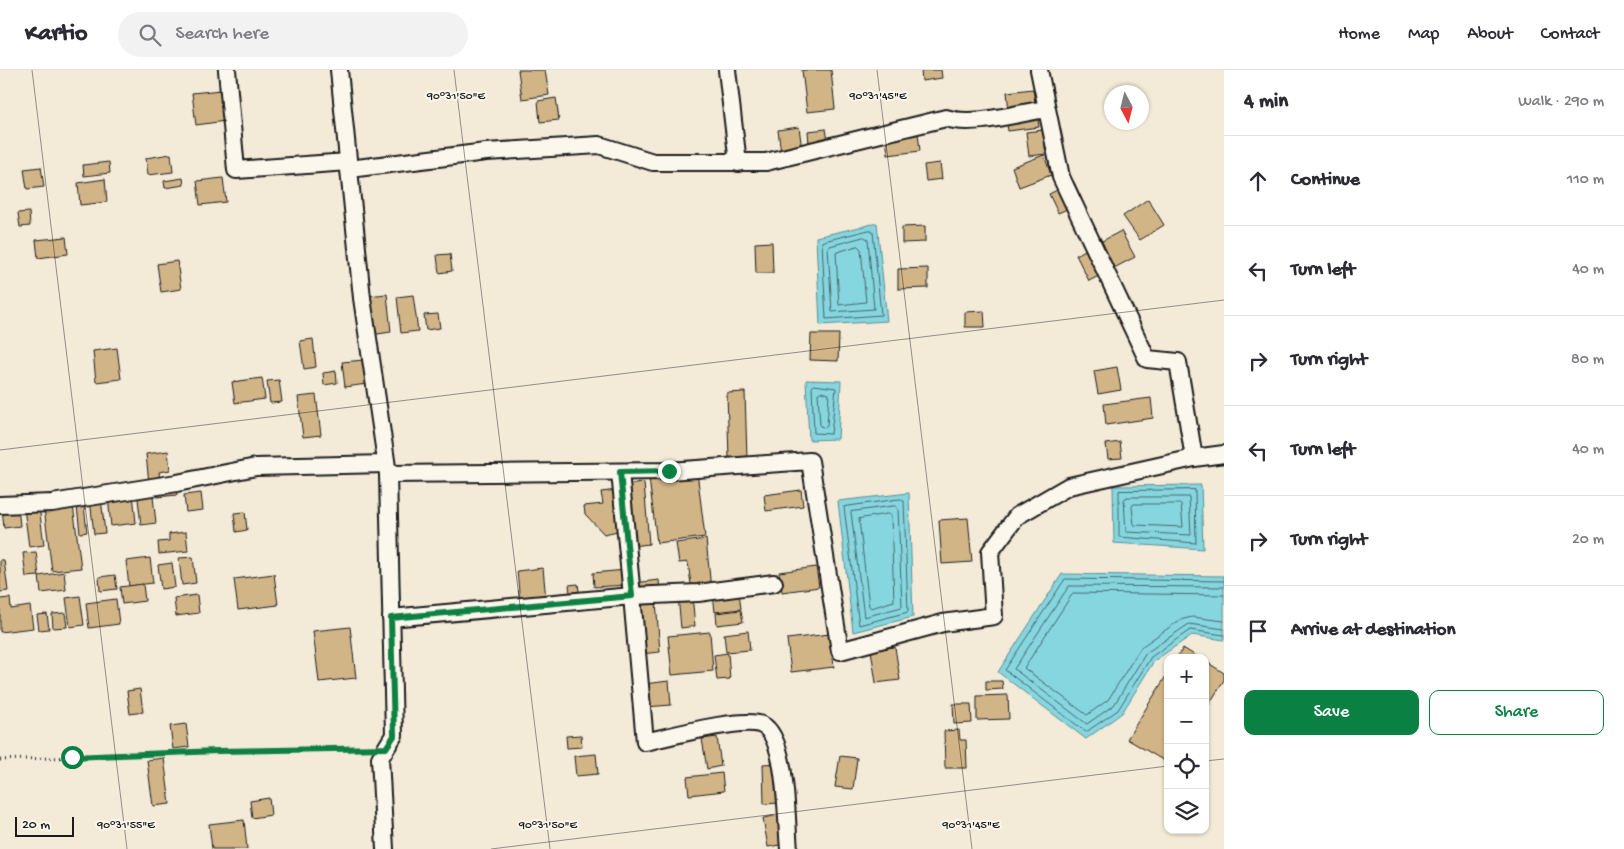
<!DOCTYPE html>
<html lang="en">
<head>
<meta charset="utf-8">
<style>
  :root { --surface:#fff; --page:#f2f2f3; --text:#2b2b33; --muted:#7c7c81; --line:#e1e1e2; --accent:#0b8043 }
  body { margin:0; font-family:"Gochi Hand",sans-serif; background:var(--page); color:var(--text) }
  .controls { position:absolute; right:15px; bottom:15px; display:grid; overflow:hidden; border-radius:10px; box-shadow:0 1px 4px #0004 }
  .controls button { width:45px; height:45px; display:grid; place-items:center; padding:0; border:0; border-bottom:1px solid var(--line); background:var(--surface); color:var(--text); font:25px sans-serif }
  .compass { position:absolute; left:1104px; top:15px; width:45px; height:45px; border-radius:50%; background:var(--surface); box-shadow:0 1px 4px #0004; rotate:173deg }
  .scale { position:absolute; left:15px; bottom:12px; width:59px; box-sizing:border-box; padding-left:5px; border:2px solid #1c1c1c; border-top:0; font-size:14px; line-height:18px; white-space:nowrap; color:#1c1c1c; -webkit-text-stroke:4px #fbf7ec; paint-order:stroke }
  .stop { position:absolute; width:15px; height:15px; margin:-11px; border:4px solid #0b8043; border-radius:50%; background:#fff }
  .stop.end { background:#0b8043; border-color:#fff; box-shadow:0 1px 5px #0008 }
  .list { margin:0; padding:0; list-style:none }
  h2 { display:flex; justify-content:space-between; align-items:center; height:65px; margin:0; padding:0 20px; font-size:21px }
  h2 small { font-size:16px; font-weight:400; color:var(--muted) }
  .list li { display:grid; grid-template-columns:32px 1fr auto; gap:15px; align-items:center; box-sizing:border-box; height:90px; padding:0 20px; border-top:1px solid var(--line) }
  .list b { display:block; font-size:19px; white-space:nowrap }
  .list em { font-size:16px; font-style:normal; color:var(--muted) }
  .actions { display:flex; gap:10px; padding:15px 20px }
  .actions a { flex:1; padding:11px 0; border:1px solid var(--accent); border-radius:10px; text-align:center; font-size:18px; color:var(--accent) }
  .actions .main { background:var(--accent); color:#fff }
  .icon { flex:none; width:28px; height:28px; fill:none; stroke:currentColor; stroke-width:2; stroke-linecap:round; stroke-linejoin:round }
  .map { position:relative; flex:none; width:1224px; height:779px; overflow:hidden }
  header { display:flex; align-items:center; gap:30px; box-sizing:border-box; height:70px; padding:0 25px; background:var(--surface); border-bottom:1px solid var(--line) }
  header strong { font-size:24px }
  nav { display:flex; gap:28px; margin-inline-start:auto; font-size:18px }
  .search { width:350px; height:45px; background:var(--page); display:flex; align-items:center; gap:12px; box-sizing:border-box; padding:0 18px; border-radius:28px; color:var(--muted); font-size:19px }
  main { display:flex }
  aside { flex:1; background:var(--surface) }
  .map>svg:first-child { display:block }
</style>
</head>
<body>
<header>
<strong>Kartio</strong>
<div class="search"><svg class="icon" aria-label="search" viewBox="0 0 24 24"><circle cx="10" cy="10" r="6"/><path d="M15 15l6 6"/></svg>Search here</div>
<nav><a>Home</a><a>Map</a><a>About</a><a>Contact</a></nav>
</header>
<main>
<div class="map">
<svg width="1224" height="779" viewBox="0 0 1224 779">
  <rect width="100%" height="100%" fill="#f3ead8"/>
  <filter id="ink" filterUnits="userSpaceOnUse"><feTurbulence type="fractalNoise" baseFrequency=".02" numOctaves="2"/><feDisplacementMap in="SourceGraphic" scale="10" xChannelSelector="R" yChannelSelector="G"/><feConvolveMatrix kernelMatrix="1 2 1 2 8 2 1 2 1" color-interpolation-filters="sRGB"/></filter>
  <g filter="url(#ink)">
    <g fill="#86d6e0" stroke="#5c8c92">
      <path d="M 877,153 L 887,251 L 820,255 L 816,167 Z"/>
      <path d="M 806,310 L 841,311 L 838,369 L 809,370 Z"/>
      <path d="M 1201,415 L 1203,479 L 1114,473 L 1113,416 Z"/>
      <path d="M 909,423 L 913,547 L 853,562 L 838,431 Z"/>
      <path d="M 1062,504 L 1224,506 L 1224,570 L 1192,565 L 1154,591 L 1122,643 L 1086,669 L 998,602 Z"/>
    </g>
    <g fill="none" stroke-linecap="round" stroke-linejoin="round">
      <g stroke="#46666a" stroke-width="1">
        <path d="M 870,160 L 873,162 L 881,245 L 826,249 L 822,172 Z"/>
        <path d="M 864,167 L 868,169 L 874,239 L 832,242 L 828,177 Z"/>
        <path d="M 858,176 L 861,179 L 866,232 L 839,235 L 836,183 Z"/>
        <path d="M 814,315 L 836,318 L 831,364 L 814,363 L 812,318 Z"/>
        <path d="M 821,322 L 829,324 L 827,356 L 825,358 L 820,356 L 818,324 Z"/>
        <path d="M 1195,420 L 1196,473 L 1119,467 L 1119,421 Z"/>
        <path d="M 1127,427 L 1189,427 L 1191,465 L 1126,462 L 1124,430 Z"/>
        <path d="M 901,429 L 904,431 L 908,542 L 859,555 L 844,437 Z"/>
        <path d="M 1134,434 L 1181,434 L 1183,457 L 1134,455 L 1132,437 Z"/>
        <path d="M 895,436 L 898,438 L 902,537 L 864,547 L 851,442 Z"/>
        <path d="M 888,444 L 891,446 L 894,531 L 871,538 L 869,536 L 859,449 Z"/>
        <path d="M 1224,511 L 1065,509 L 1005,600 L 1086,662 L 1118,640 L 1151,587 L 1190,560 L 1224,565"/>
        <path d="M 1224,517 L 1069,516 L 1014,599 L 1087,654 L 1114,635 L 1146,583 L 1189,554 L 1224,559"/>
        <path d="M 1224,525 L 1073,523 L 1024,598 L 1087,645 L 1108,630 L 1141,577 L 1180,550 L 1192,547 L 1224,551"/>
      </g>
    </g>
    <g fill="#d2b587" stroke="#1c1c1c">
      <path d="M 518,0 L 545,0 L 549,25 L 522,29 Z"/>
      <path d="M 802,0 L 831,0 L 835,39 L 807,42 Z"/>
      <path d="M 921,0 L 941,0 L 942,8 L 922,11 Z"/>
      <path d="M 1033,19 L 1036,39 L 1009,41 L 1007,22 Z"/>
      <path d="M 221,20 L 225,51 L 196,55 L 192,23 Z"/>
      <path d="M 556,28 L 559,50 L 540,52 L 538,31 Z"/>
      <path d="M 1037,43 L 1039,57 L 1008,61 L 1006,47 Z"/>
      <path d="M 799,57 L 802,80 L 781,83 L 778,60 Z"/>
      <path d="M 826,59 L 828,71 L 809,73 L 808,61 Z"/>
      <path d="M 1043,60 L 1046,84 L 1029,86 L 1026,62 Z"/>
      <path d="M 918,63 L 920,81 L 888,85 L 886,67 Z"/>
      <path d="M 171,84 L 173,102 L 148,105 L 146,88 Z"/>
      <path d="M 1044,85 L 1051,105 L 1019,117 L 1012,97 Z"/>
      <path d="M 109,92 L 110,103 L 84,106 L 83,95 Z"/>
      <path d="M 940,93 L 942,109 L 926,111 L 924,95 Z"/>
      <path d="M 41,97 L 44,117 L 27,119 L 24,99 Z"/>
      <path d="M 183,108 L 184,115 L 165,118 L 164,111 Z"/>
      <path d="M 223,108 L 226,132 L 200,135 L 197,111 Z"/>
      <path d="M 105,109 L 107,132 L 80,135 L 78,113 Z"/>
      <path d="M 1074,112 L 1083,132 L 1058,143 L 1049,124 Z"/>
      <path d="M 1148,129 L 1164,155 L 1140,170 L 1123,146 Z"/>
      <path d="M 29,142 L 30,156 L 20,157 L 18,143 Z"/>
      <path d="M 925,156 L 925,172 L 902,173 L 902,157 Z"/>
      <path d="M 1121,161 L 1135,187 L 1089,211 L 1076,185 Z"/>
      <path d="M 66,167 L 68,184 L 38,188 L 36,170 Z"/>
      <path d="M 772,172 L 773,203 L 756,203 L 755,173 Z"/>
      <path d="M 450,184 L 452,201 L 439,203 L 437,185 Z"/>
      <path d="M 177,191 L 181,219 L 161,222 L 157,194 Z"/>
      <path d="M 928,198 L 928,218 L 898,219 L 898,199 Z"/>
      <path d="M 387,224 L 391,262 L 371,265 L 367,226 Z"/>
      <path d="M 413,225 L 418,261 L 401,263 L 397,227 Z"/>
      <path d="M 984,241 L 985,257 L 965,257 L 965,242 Z"/>
      <path d="M 438,244 L 440,258 L 426,260 L 424,245 Z"/>
      <path d="M 811,264 L 839,264 L 838,291 L 810,290 Z"/>
      <path d="M 313,269 L 316,297 L 304,299 L 300,271 Z"/>
      <path d="M 117,278 L 121,309 L 96,312 L 93,281 Z"/>
      <path d="M 364,290 L 367,314 L 345,317 L 342,292 Z"/>
      <path d="M 1117,297 L 1121,320 L 1098,324 L 1094,301 Z"/>
      <path d="M 336,301 L 337,313 L 324,315 L 323,303 Z"/>
      <path d="M 262,308 L 265,329 L 235,333 L 232,312 Z"/>
      <path d="M 279,310 L 282,332 L 270,333 L 267,311 Z"/>
      <path d="M 745,322 L 747,389 L 729,389 L 727,323 Z"/>
      <path d="M 316,325 L 321,365 L 303,367 L 298,327 Z"/>
      <path d="M 1151,328 L 1153,348 L 1106,355 L 1104,334 Z"/>
      <path d="M 1120,372 L 1122,388 L 1108,389 L 1106,374 Z"/>
      <path d="M 168,381 L 170,400 L 159,402 L 160,412 L 149,413 L 146,384 Z"/>
      <path d="M 697,402 L 705,467 L 657,473 L 649,408 Z"/>
      <path d="M 644,413 L 649,474 L 631,476 L 625,415 Z"/>
      <path d="M 176,417 L 177,425 L 157,427 L 156,419 Z"/>
      <path d="M 152,418 L 156,453 L 141,455 L 137,420 Z"/>
      <path d="M 618,420 L 622,460 L 604,464 L 585,444 L 584,436 L 603,434 L 601,422 Z"/>
      <path d="M 801,420 L 803,436 L 766,441 L 764,425 Z"/>
      <path d="M 201,423 L 203,440 L 186,442 L 184,425 Z"/>
      <path d="M 133,424 L 136,453 L 111,456 L 108,427 Z"/>
      <path d="M 101,428 L 105,463 L 94,464 L 90,429 Z"/>
      <path d="M 73,435 L 81,498 L 52,501 L 44,438 Z"/>
      <path d="M 84,435 L 87,462 L 80,463 L 77,436 Z"/>
      <path d="M 39,436 L 44,475 L 29,477 L 24,438 Z"/>
      <path d="M 18,437 L 20,456 L 4,458 L 2,439 Z"/>
      <path d="M 245,442 L 247,460 L 236,462 L 234,443 Z"/>
      <path d="M 968,448 L 972,492 L 942,494 L 939,450 Z"/>
      <path d="M 186,462 L 188,481 L 159,484 L 158,472 L 169,471 L 169,464 Z"/>
      <path d="M 706,469 L 711,519 L 692,522 L 688,492 L 679,493 L 676,473 Z"/>
      <path d="M 36,482 L 39,506 L 26,507 L 23,483 Z"/>
      <path d="M 193,487 L 196,513 L 182,515 L 179,488 Z"/>
      <path d="M 150,488 L 153,513 L 129,516 L 126,491 Z"/>
      <path d="M 0,490 L 4,490 L 8,521 L 0,522 Z"/>
      <path d="M 172,493 L 175,517 L 161,519 L 158,495 Z"/>
      <path d="M 816,497 L 819,517 L 782,522 L 779,502 Z"/>
      <path d="M 543,498 L 546,530 L 520,532 L 517,501 Z"/>
      <path d="M 626,500 L 627,515 L 594,517 L 593,503 Z"/>
      <path d="M 64,502 L 66,520 L 41,523 L 39,506 Z"/>
      <path d="M 274,504 L 278,535 L 238,540 L 234,509 Z"/>
      <path d="M 115,505 L 117,519 L 100,521 L 99,507 Z"/>
      <path d="M 659,510 L 660,523 L 636,526 L 634,513 Z"/>
      <path d="M 143,514 L 145,531 L 122,534 L 120,517 Z"/>
      <path d="M 578,514 L 580,528 L 571,530 L 569,515 Z"/>
      <path d="M 739,522 L 741,539 L 715,542 L 713,524 Z"/>
      <path d="M 197,525 L 199,543 L 176,546 L 174,528 Z"/>
      <path d="M 692,525 L 695,556 L 681,558 L 678,526 Z"/>
      <path d="M 80,526 L 84,555 L 70,557 L 66,528 Z"/>
      <path d="M 10,528 L 11,539 L 30,536 L 33,558 L 0,562 L 0,529 Z"/>
      <path d="M 116,529 L 119,554 L 89,558 L 86,533 Z"/>
      <path d="M 656,531 L 660,582 L 640,584 L 635,533 Z"/>
      <path d="M 741,540 L 743,552 L 717,555 L 716,543 Z"/>
      <path d="M 65,543 L 67,557 L 53,558 L 52,544 Z"/>
      <path d="M 47,544 L 49,559 L 39,560 L 37,545 Z"/>
      <path d="M 350,557 L 356,608 L 319,612 L 313,561 Z"/>
      <path d="M 748,561 L 750,580 L 726,582 L 724,564 Z"/>
      <path d="M 710,562 L 713,601 L 672,605 L 668,566 Z"/>
      <path d="M 830,564 L 834,597 L 791,602 L 787,569 Z"/>
      <path d="M 895,577 L 900,610 L 876,613 L 871,580 Z"/>
      <path d="M 1183,578 L 1199,588 L 1177,588 Z"/>
      <path d="M 728,583 L 730,609 L 717,610 L 714,585 Z"/>
      <path d="M 1205,591 L 1224,603 L 1224,610 L 1205,641 Z"/>
      <path d="M 1168,603 L 1168,693 L 1127,669 Z"/>
      <path d="M 669,611 L 671,635 L 646,637 L 644,614 Z"/>
      <path d="M 986,611 L 1002,611 L 1003,619 L 986,620 Z"/>
      <path d="M 140,619 L 143,642 L 130,644 L 127,621 Z"/>
      <path d="M 1008,625 L 1009,649 L 977,650 L 977,626 Z"/>
      <path d="M 953,634 L 971,634 L 972,653 L 954,654 Z"/>
      <path d="M 186,654 L 189,677 L 173,679 L 170,656 Z"/>
      <path d="M 959,660 L 960,670 L 966,670 L 967,698 L 945,698 L 944,661 Z"/>
      <path d="M 581,665 L 582,677 L 567,678 L 566,666 Z"/>
      <path d="M 717,667 L 721,696 L 707,699 L 702,669 Z"/>
      <path d="M 596,684 L 598,704 L 576,706 L 574,686 Z"/>
      <path d="M 840,686 L 857,688 L 853,719 L 835,717 Z"/>
      <path d="M 164,688 L 170,734 L 153,736 L 147,690 Z"/>
      <path d="M 778,693 L 779,733 L 764,734 L 763,694 Z"/>
      <path d="M 722,703 L 724,721 L 689,725 L 687,707 Z"/>
      <path d="M 269,728 L 271,745 L 252,748 L 250,731 Z"/>
      <path d="M 780,745 L 785,774 L 768,777 L 763,748 Z"/>
      <path d="M 244,750 L 247,779 L 212,779 L 209,754 Z"/>
    </g>
    <g fill="none" stroke-linecap="round" stroke-linejoin="round">
      <defs>
        <g id="street">
          <path d="M 227,0 L 236,100 L 348,92"/>
          <path d="M 339,0 L 362,228 L 388,404 L 394,665 L 380,688 L 385,779"/>
          <path d="M 727,0 L 738,93"/>
          <path d="M 1039,0 L 1061,107 L 1147,289 L 1178,292 L 1194,388 L 1224,384"/>
          <path d="M 349,99 L 486,82 L 599,75 L 653,92 L 766,92 L 946,48 C 972,57 1018,43 1046,39"/>
          <path d="M 620,402 L 632,526 L 698,523 L 774,513"/>
          <path d="M 388,404 L 669,401 L 810,391 L 840,581 L 943,553 L 994,546 L 990,482 L 1017,446 L 1069,416 L 1194,388"/>
          <path d="M 0,435 L 52,433 L 177,413 L 256,397 L 386,394"/>
          <path d="M 391,548 L 632,526 L 645,672 C 668,667 743,646 762,655 C 788,667 786,753 789,779"/>
        </g>
      </defs>
      <use href="#street" stroke="#1c1c1c" stroke-width="20"/>
      <path stroke="#1c1c1c" stroke-width="3" stroke-dasharray="1 4" stroke-linecap="butt" d="M 0,690 L 217,681 L 365,679"/>
      <use href="#street" stroke="#fbf7ec" stroke-width="16"/>
    </g>
  </g>
  <g fill="none" stroke-linecap="round" stroke-linejoin="round" filter="url(#ink)">
    <path stroke="#0b8043" stroke-width="6" d="M 72,687 L 217,681 L 386,678 L 394,666 L 391,548 L 632,526 L 620,402 L 669,401"/>
  </g>
  <path fill="none" stroke="#1c1c1c" stroke-width="1" stroke-opacity="0.45" d="M 32,0 L 127,779M 454,0 L 550,779M 877,0 L 972,779M 0,380 L 1224,230M 1205,691 L 1224,689M 491,779 L 1168,696"/>
  <g font-size="12" text-anchor="middle" fill="#1c1c1c" stroke="#fbf7ec" stroke-width="4" stroke-linejoin="round" paint-order="stroke">
    <text x="456" y="29">90°31'50"E</text>
    <text x="878" y="29">90°31'45"E</text>
    <text x="126" y="758">90°31'55"E</text>
    <text x="548" y="758">90°31'50"E</text>
    <text x="971" y="758">90°31'45"E</text>
  </g>
</svg>
<div class="controls">
<button>+</button>
<button>−</button>
<button><svg class="icon" aria-label="locate" viewBox="0 0 24 24"><circle cx="12" cy="12" r="6"/><path d="M12 2v4M12 18v4M2 12h4M18 12h4"/></svg></button>
<button><svg class="icon" aria-label="layers" viewBox="0 0 24 24"><path d="M12 4l9 5-9 5-9-5zM3 14l9 5 9-5"/></svg></button>
</div>
<svg class="compass" viewBox="-18 -18 36 36"><path d="M0-13l5 13h-10z" fill="#e53935"/><path d="M0 13l5-13h-10z" fill="#7c7c81"/></svg>
<div class="scale">20 m</div>
<div class="stop" style="left:72px;top:687px"></div>
<div class="stop end" style="left:669px;top:401px"></div>
</div>
<aside>
<h2>4 min<small>Walk · 290 m</small></h2>
<ul class="list">
<li><svg class="icon" aria-label="ahead" viewBox="0 0 24 24"><path d="M12 20V5M6 11l6-6 6 6"/></svg><div><b>Continue</b></div><em>110 m</em></li>
<li><svg class="icon" aria-label="left" viewBox="0 0 24 24"><path d="M17 20v-9H6M10 6l-5 5 5 5"/></svg><div><b>Turn left</b></div><em>40 m</em></li>
<li><svg class="icon" aria-label="right" viewBox="0 0 24 24"><path d="M7 20v-9h11M14 6l5 5-5 5"/></svg><div><b>Turn right</b></div><em>80 m</em></li>
<li><svg class="icon" aria-label="left" viewBox="0 0 24 24"><path d="M17 20v-9H6M10 6l-5 5 5 5"/></svg><div><b>Turn left</b></div><em>40 m</em></li>
<li><svg class="icon" aria-label="right" viewBox="0 0 24 24"><path d="M7 20v-9h11M14 6l5 5-5 5"/></svg><div><b>Turn right</b></div><em>20 m</em></li>
<li><svg class="icon" aria-label="arrive" viewBox="0 0 24 24"><path d="M6 21V4h12l-3 4 3 4H6"/></svg><div><b>Arrive at destination</b></div></li>
</ul>
<div class="actions"><a class="main">Save</a><a>Share</a></div>
</aside>
</main>
</body>
</html>
